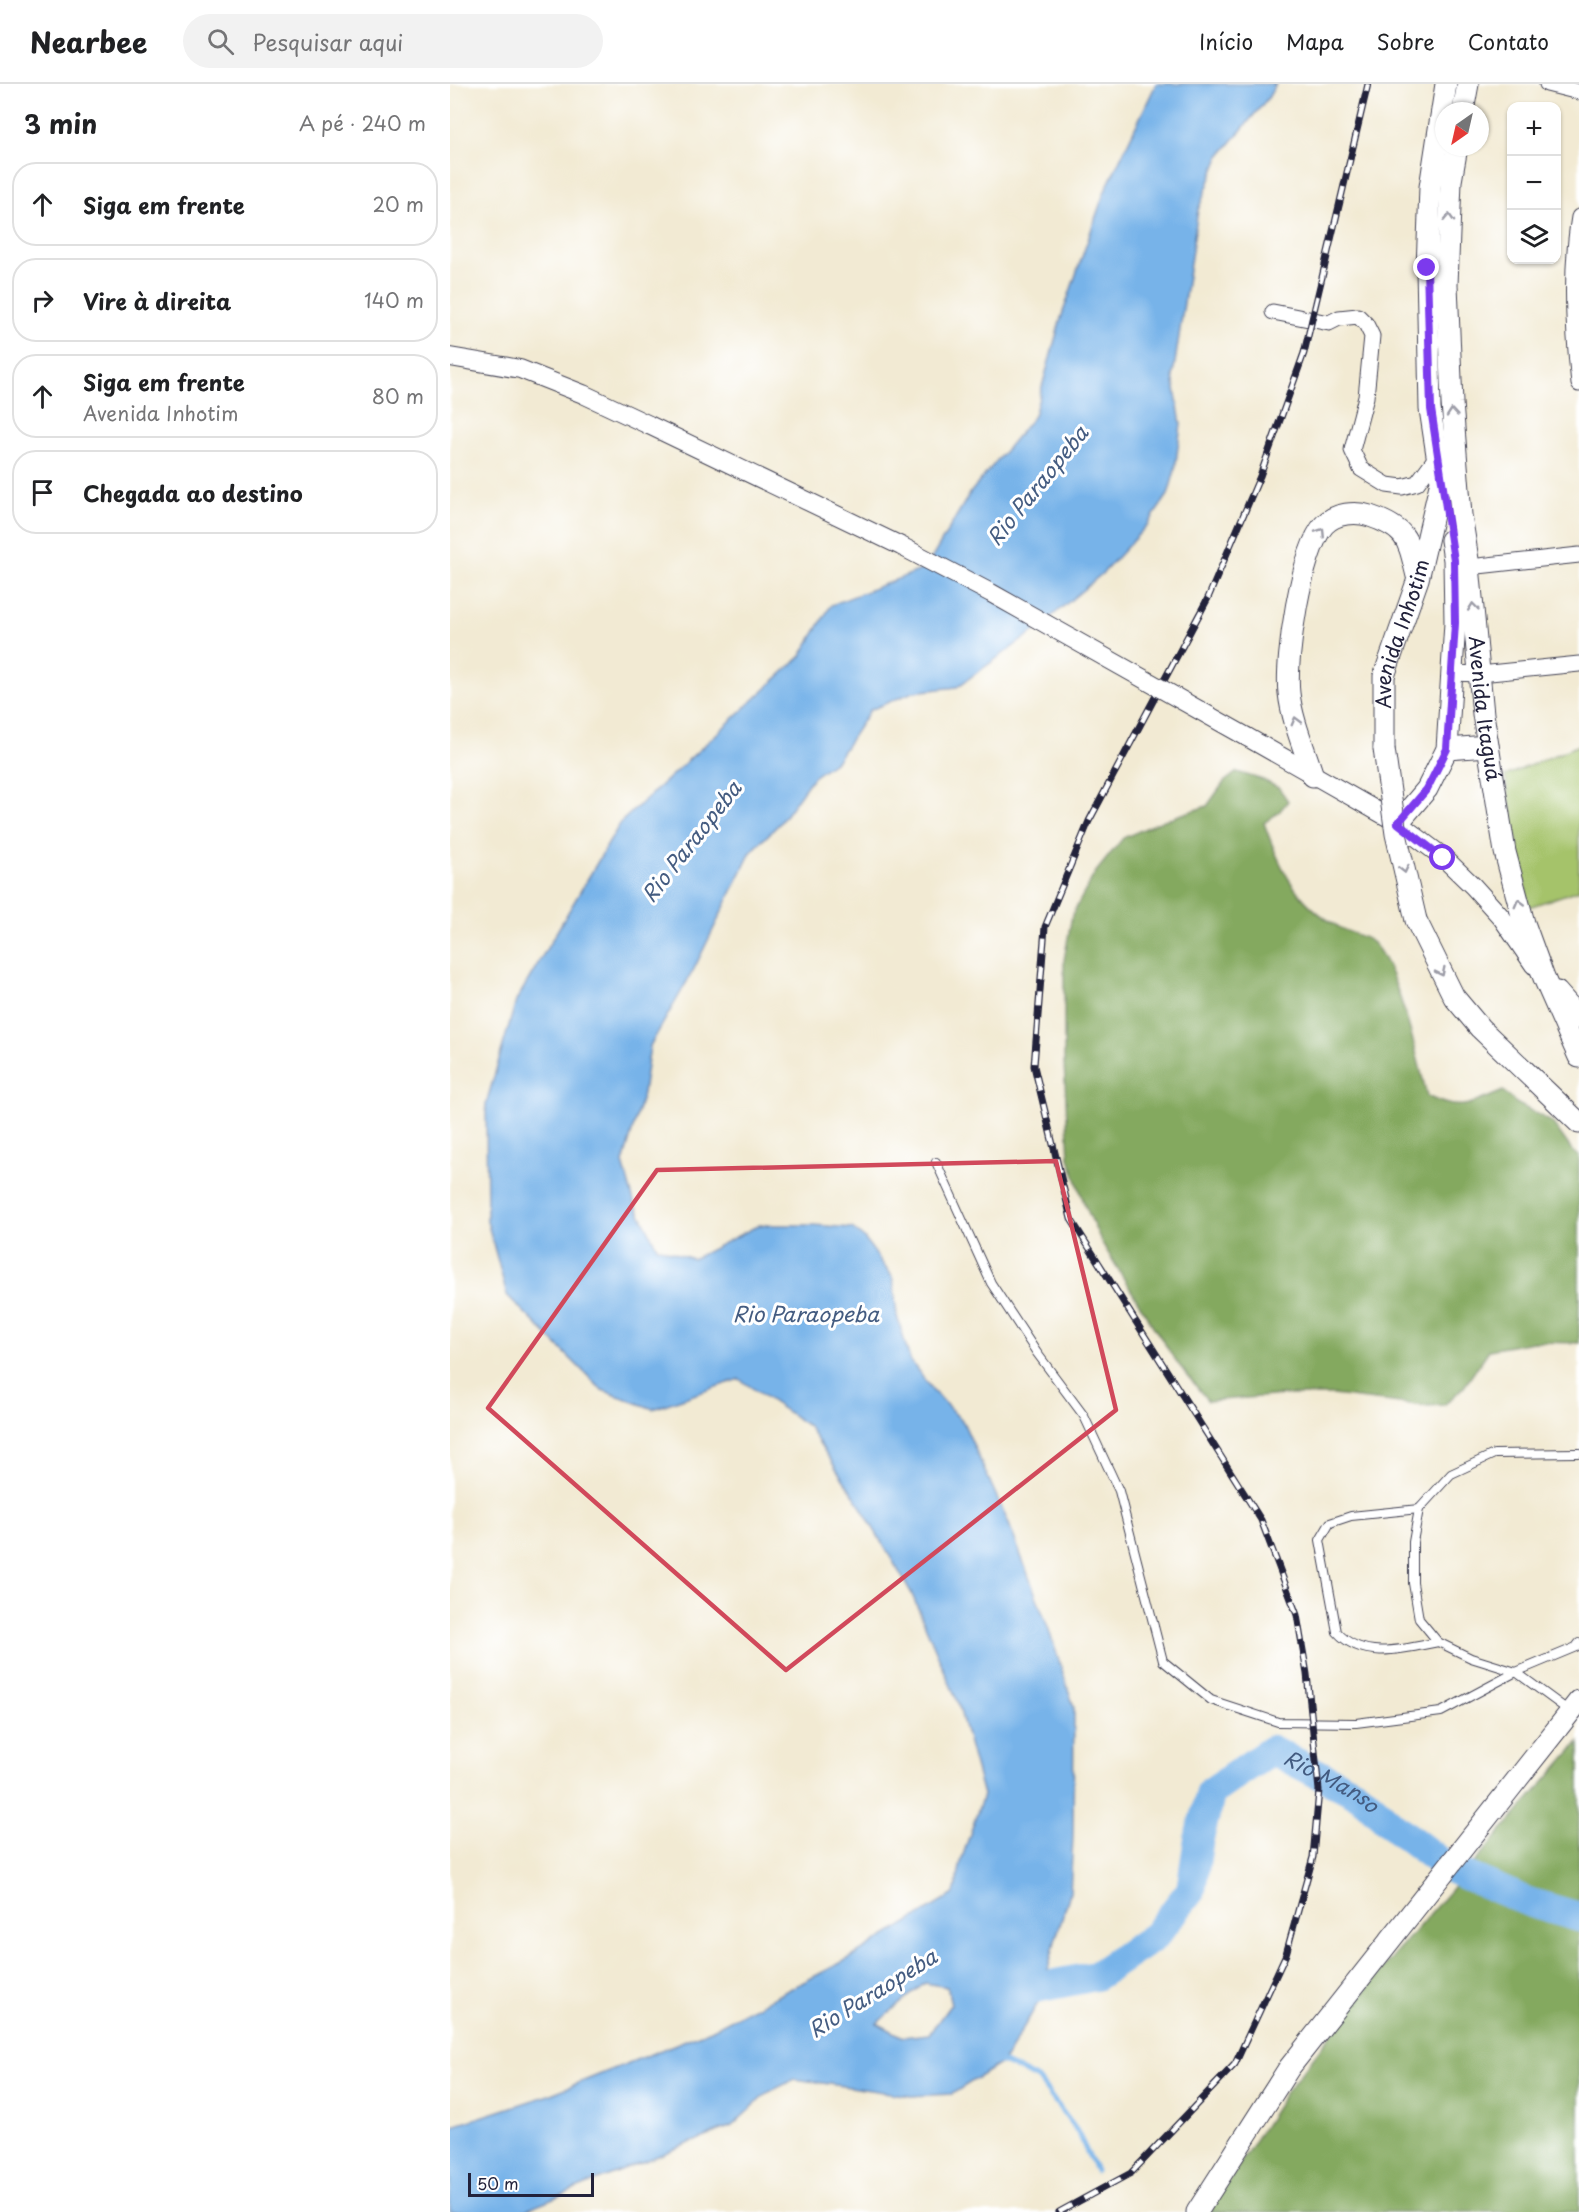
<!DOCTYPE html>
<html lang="pt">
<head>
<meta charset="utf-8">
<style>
  :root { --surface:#fff; --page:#f2f2f2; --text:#202124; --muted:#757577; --line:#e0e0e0 }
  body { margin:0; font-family:"Playpen Sans",sans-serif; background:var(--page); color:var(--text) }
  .controls { position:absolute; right:18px; top:18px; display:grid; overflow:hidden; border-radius:12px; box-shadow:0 2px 4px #0004 }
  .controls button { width:54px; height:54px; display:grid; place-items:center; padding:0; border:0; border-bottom:2px solid var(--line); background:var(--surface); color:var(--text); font:30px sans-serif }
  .compass { position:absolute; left:985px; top:18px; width:54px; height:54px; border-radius:50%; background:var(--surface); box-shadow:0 2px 4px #0004; rotate:214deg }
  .scale { position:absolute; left:18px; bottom:15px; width:126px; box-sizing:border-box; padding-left:6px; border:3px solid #22223b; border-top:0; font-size:16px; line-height:21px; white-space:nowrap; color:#22223b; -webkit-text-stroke:4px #fff; paint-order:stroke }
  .stop { position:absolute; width:18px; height:18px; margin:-14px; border:4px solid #7c3aed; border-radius:50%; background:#fff }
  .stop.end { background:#7c3aed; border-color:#fff; box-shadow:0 2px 6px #0008 }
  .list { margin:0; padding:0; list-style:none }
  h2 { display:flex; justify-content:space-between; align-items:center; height:78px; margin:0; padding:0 24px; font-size:26px }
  h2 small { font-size:20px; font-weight:400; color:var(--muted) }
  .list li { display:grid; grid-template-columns:39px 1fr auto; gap:18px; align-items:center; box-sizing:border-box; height:84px; margin:0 12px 12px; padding:0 12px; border:2px solid var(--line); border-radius:24px }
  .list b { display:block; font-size:22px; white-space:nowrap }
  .list p { margin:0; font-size:20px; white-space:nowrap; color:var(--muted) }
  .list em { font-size:20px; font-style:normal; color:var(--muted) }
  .icon { flex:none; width:33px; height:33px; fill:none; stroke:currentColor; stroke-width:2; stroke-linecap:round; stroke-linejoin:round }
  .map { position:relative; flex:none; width:1129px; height:2128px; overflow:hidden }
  header { display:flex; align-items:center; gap:36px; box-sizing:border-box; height:84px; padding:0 30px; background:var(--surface); border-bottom:2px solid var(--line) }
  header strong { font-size:28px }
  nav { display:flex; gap:33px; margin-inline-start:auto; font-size:21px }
  .search { width:420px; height:54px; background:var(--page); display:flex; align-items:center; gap:15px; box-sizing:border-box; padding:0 21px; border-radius:33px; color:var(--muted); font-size:22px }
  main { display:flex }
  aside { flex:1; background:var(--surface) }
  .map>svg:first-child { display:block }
</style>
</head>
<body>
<header>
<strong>Nearbee</strong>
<div class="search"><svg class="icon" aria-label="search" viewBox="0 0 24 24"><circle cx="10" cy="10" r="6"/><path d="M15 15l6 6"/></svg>Pesquisar aqui</div>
<nav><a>Início</a><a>Mapa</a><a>Sobre</a><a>Contato</a></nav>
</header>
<main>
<aside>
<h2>3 min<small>A pé · 240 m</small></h2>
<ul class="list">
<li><svg class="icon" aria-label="ahead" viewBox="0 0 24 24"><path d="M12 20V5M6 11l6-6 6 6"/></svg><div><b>Siga em frente</b></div><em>20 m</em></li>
<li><svg class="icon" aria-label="right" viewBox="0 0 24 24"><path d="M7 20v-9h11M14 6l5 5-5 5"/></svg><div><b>Vire à direita</b></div><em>140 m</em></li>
<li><svg class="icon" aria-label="ahead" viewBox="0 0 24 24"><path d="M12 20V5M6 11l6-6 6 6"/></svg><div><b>Siga em frente</b><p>Avenida Inhotim</p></div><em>80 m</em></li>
<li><svg class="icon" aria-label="arrive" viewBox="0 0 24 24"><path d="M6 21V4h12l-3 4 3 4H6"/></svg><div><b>Chegada ao destino</b></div></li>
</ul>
</aside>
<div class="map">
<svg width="1129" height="2128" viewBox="0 0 1129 2128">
  <rect width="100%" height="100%" fill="#fff"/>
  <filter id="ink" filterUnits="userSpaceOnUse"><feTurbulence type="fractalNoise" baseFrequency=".0167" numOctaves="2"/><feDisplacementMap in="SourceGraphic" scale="12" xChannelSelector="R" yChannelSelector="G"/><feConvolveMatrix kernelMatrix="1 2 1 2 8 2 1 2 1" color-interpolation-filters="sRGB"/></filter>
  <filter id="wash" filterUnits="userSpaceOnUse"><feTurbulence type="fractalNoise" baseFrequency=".008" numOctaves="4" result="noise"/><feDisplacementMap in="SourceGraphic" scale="24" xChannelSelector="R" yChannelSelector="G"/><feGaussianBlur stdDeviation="1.35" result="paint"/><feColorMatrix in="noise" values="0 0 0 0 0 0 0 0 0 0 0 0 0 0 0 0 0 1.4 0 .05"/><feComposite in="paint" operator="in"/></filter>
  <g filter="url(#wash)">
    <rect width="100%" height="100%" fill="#f2ead3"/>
    <path fill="#a5c36a" stroke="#647252" stroke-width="1.5" d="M 1129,661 L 1129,806 L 1079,823 L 1055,692 Z"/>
    <g fill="#84a95e" stroke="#53664c" stroke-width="1.5">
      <path d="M 787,688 L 813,696 L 829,704 L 838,717 L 829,728 L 814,739 C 830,784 845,818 889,843 C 898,849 913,851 922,858 C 946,879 969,979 977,1012 C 1010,1029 1022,1020 1053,1007 L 1066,1019 L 1102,1038 L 1122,1066 L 1129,1072 L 1129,1259 L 1083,1258 L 1039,1266 L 1014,1303 L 994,1321 L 975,1322 L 883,1311 L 835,1311 L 758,1317 L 729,1281 L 703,1242 L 652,1159 L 634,1119 L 619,1074 L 614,979 L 614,876 L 622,831 L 645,789 L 673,754 L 714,736 L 757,722 L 774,698 Z"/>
      <path d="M 1129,1658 L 1129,2128 L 759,2128 L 836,2008 L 939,1877 Z"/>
    </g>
    <path fill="#77b3e9" stroke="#4c6a92" stroke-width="1.5" fill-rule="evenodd" d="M 706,0 L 826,0 L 818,14 L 769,73 L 748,126 L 723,292 L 731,340 L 725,386 L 718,411 L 698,440 L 654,488 L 582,549 L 507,603 L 463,608 L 420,626 L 387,676 L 363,693 L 330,739 L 301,768 L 243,887 L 200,962 L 193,1009 L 173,1079 L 184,1118 L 207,1163 L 243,1175 L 309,1141 L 363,1141 L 402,1144 L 414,1154 L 443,1194 L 447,1232 L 460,1276 L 482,1306 L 513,1338 L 559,1440 L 599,1546 L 624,1623 L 623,1752 L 620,1809 L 605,1857 L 591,1914 L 553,1978 L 502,2010 L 461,2012 L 345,1995 L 317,2009 L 282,2042 L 69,2128 L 0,2128 L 0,2043 L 96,2012 L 261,1946 L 400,1874 L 504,1810 L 512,1774 L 533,1711 L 508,1619 L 461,1508 L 405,1413 L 358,1342 L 289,1295 L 203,1325 L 152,1306 L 57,1211 L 37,1137 L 36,1020 L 66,917 L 171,738 L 351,572 L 381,521 L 476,484 L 520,409 L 584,332 L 611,234 L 654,109 ZM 475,1899 L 497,1903 L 501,1920 L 479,1950 L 453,1953 L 427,1939 Z"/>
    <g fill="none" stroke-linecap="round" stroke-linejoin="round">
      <path stroke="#77b3e9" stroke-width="5" d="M 547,1978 L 553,1978 L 588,1995 L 627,2047 L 646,2087"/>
      <path stroke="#77b3e9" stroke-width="30" id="s1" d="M 555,1907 L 560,1909 L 646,1892 L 705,1852 L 741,1806 L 749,1754 L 761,1708 L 822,1666 L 911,1712 L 943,1742 L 998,1784 L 1081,1819 L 1129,1833"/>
    </g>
  </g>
  <g filter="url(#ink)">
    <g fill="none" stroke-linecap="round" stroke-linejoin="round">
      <defs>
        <g id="service">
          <path d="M 486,1078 L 541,1199 L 587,1269 L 634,1332 L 669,1407 L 713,1577 L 761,1616 L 828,1638 L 906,1639 L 991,1628 L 1066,1588 L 1126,1563 L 1129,1559"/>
          <path d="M 969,1425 L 901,1432 L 880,1439 L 870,1456 L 887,1548 C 913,1577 954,1565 988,1558"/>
          <path d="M 1119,1627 L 1066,1588 L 1021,1574 L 988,1558 L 969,1535 L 963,1499 L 963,1458 L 969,1425 L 1001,1390 L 1044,1370 L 1129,1369"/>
        </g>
        <g id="minor">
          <path d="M 1097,0 L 1129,8"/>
          <path d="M 1129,133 C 1120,187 1123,245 1129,300"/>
          <path d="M 823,228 L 879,239 L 889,234 L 908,232 L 916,240 L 922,252 L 916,313 L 902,366 L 911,385 L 937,401 L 952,403 L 967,399 L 987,372"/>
          <path d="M 1010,484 L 1129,471"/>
          <path d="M 1002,589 L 1030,590 L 1129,580"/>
        </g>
        <g id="tertiary">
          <path d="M 0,273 L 70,285 L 133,310 L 199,341"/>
          <path d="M 797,653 L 948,739 L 993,773 L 1023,802 L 1052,834 L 1084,881"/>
        </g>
        <g id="secondary">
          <path d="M 1013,27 L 1018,0"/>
          <path id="s2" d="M 1007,63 L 1001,97 L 997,201 L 1002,319 L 1011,431 L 1019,482 L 1033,630 L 1055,768 L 1074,839 L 1094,894 L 1129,973"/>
          <path id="s3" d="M 934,665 L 934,592 L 968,495 L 991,397 L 980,325 L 977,185 L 980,103 L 996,0"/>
          <path d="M 997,665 L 1038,662"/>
          <path d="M 863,692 C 855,666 842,637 839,609 C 835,575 851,467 874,441 C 885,429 906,427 920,432 C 958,445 958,456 967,492"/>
          <path d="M 948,739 L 977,705 L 997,665 L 1005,539 L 1004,476 L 1001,456"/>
          <path d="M 966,836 L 1004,913 L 1030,944 L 1129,1039"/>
          <path d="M 1107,908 L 1129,933"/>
          <path d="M 747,2128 L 839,1984 L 1129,1617"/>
        </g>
      </defs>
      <use href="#service" stroke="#414052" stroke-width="10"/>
      <use href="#minor" stroke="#414052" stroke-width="17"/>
      <use href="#tertiary" stroke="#414052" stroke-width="20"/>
      <use href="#secondary" stroke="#414052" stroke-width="23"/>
      <use href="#service" stroke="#fff" stroke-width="8"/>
      <use href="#minor" stroke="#fff" stroke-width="15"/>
      <use href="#tertiary" stroke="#fff" stroke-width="18"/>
      <use href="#secondary" stroke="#fff" stroke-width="21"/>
      <defs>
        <path id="rail" d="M 609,2128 L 681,2089 L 785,1980 L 836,1870 L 863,1773 L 869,1706 L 857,1590 L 847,1531 L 811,1436 L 621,1135 L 584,982 L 595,843 L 639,737 L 758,514 L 810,392 L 854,269 L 918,0"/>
      </defs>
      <use href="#rail" stroke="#22223b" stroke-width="7"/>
      <use href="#rail" stroke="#fff" stroke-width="4.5" stroke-dasharray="14" stroke-linecap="butt"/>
      <defs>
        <path id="tertiary-bridge" d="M 199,341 L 451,462 L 541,509 L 797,653"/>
        <path id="secondary-bridge" d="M 934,665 L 946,750 L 966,836"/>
      </defs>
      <use href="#tertiary-bridge" stroke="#414052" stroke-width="20" stroke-linecap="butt"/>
      <use href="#secondary-bridge" stroke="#414052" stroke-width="23" stroke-linecap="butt"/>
      <use href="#tertiary-bridge" stroke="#fff" stroke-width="18"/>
      <use href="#secondary-bridge" stroke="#fff" stroke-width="21"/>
    </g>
    <defs><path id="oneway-chevron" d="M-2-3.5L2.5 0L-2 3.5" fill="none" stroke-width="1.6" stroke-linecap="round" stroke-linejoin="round" transform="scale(1.5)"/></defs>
    <g stroke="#9c9ca7">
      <use href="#oneway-chevron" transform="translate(999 134) rotate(-88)"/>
      <use href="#oneway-chevron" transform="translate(1002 329) rotate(-95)"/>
      <use href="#oneway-chevron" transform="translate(871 448) rotate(-57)"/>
      <use href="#oneway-chevron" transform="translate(1023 523) rotate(-96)"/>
      <use href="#oneway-chevron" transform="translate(846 637) rotate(-105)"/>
      <use href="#oneway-chevron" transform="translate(954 785) rotate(77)"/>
      <use href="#oneway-chevron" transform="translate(1069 819) rotate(-105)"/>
      <use href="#oneway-chevron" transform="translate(991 888) rotate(64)"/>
    </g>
  </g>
  <g fill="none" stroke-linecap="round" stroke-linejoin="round" filter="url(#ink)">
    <path stroke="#7c3aed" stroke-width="8" d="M 977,184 L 981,325 L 1004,476 L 1005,539 L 997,665 L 977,705 L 948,739 L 993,774"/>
  </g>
  <path fill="none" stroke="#d1495b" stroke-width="4.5" stroke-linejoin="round" d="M 606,1077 L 666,1326 L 336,1586 L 38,1324 L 207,1086 Z"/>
  <g text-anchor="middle" stroke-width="6" stroke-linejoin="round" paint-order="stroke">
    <g font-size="20" fill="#22223b" stroke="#fff">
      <text dy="7" stroke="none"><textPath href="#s3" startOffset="118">Avenida Inhotim</textPath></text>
      <text dy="7" stroke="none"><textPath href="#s2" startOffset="564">Avenida Itaguá</textPath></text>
    </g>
    <g font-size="21" font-style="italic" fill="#445c81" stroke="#fff">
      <text transform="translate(588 402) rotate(-51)" y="7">Rio Paraopeba</text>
      <text transform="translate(242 758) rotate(-52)" y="7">Rio Paraopeba</text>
      <text x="356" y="1238">Rio Paraopeba</text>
      <text dy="7" stroke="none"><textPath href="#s1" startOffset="464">Rio Manso</textPath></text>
      <text transform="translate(423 1910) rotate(-32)" y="7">Rio Paraopeba</text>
    </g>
  </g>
</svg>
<div class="controls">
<button>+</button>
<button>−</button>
<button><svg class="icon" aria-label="layers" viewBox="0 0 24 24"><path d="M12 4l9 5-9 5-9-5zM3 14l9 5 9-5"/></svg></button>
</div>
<svg class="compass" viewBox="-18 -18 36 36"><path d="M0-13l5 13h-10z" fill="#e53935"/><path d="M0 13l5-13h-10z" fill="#757577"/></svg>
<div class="scale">50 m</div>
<div class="stop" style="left:993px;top:774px"></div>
<div class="stop end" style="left:977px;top:184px"></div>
</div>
</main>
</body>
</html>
